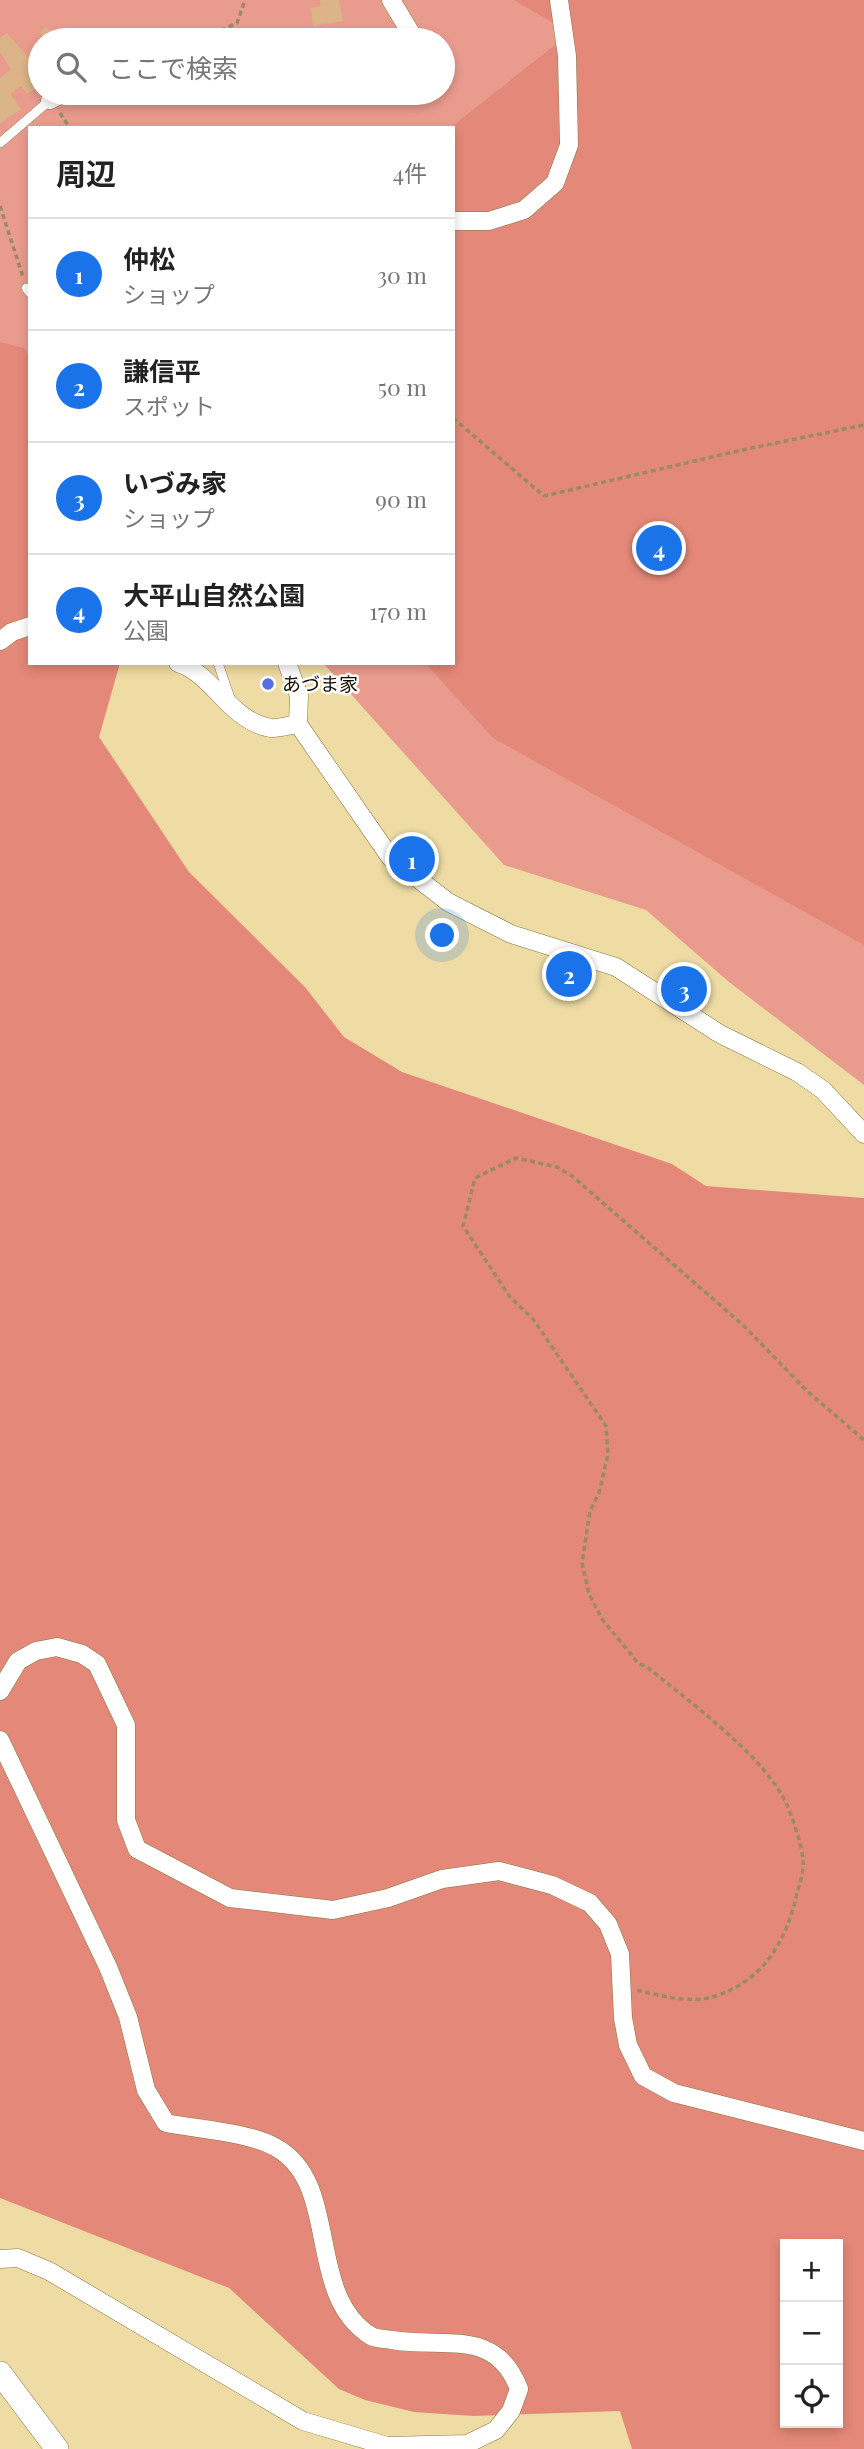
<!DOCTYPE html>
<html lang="ja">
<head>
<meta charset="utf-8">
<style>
  :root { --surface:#fff; --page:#f2f2f2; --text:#222; --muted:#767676; --line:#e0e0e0; --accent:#1a73e8 }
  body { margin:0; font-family:"Playfair Display","Noto Sans JP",serif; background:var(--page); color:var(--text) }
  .controls { position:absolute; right:21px; bottom:21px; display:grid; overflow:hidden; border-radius:0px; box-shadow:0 4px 10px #0003 }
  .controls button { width:63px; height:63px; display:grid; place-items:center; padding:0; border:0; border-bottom:2px solid var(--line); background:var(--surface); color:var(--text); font:35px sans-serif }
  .you { position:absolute; left:443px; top:936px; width:24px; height:24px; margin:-18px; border:5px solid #fff; border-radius:50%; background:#1a73e8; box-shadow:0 0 0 10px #1a73e833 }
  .badge { display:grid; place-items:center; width:46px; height:46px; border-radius:50%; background:var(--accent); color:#fff; font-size:23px; font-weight:700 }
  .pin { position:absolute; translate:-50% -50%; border:4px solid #fff; box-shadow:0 2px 7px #0006 }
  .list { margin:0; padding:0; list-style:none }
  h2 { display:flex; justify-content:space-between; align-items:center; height:91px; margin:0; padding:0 28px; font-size:30px }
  h2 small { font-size:23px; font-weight:400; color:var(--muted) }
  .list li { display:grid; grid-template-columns:46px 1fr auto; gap:21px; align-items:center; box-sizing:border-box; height:112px; padding:0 28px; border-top:2px solid var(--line) }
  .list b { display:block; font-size:26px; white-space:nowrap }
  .list p { margin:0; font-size:23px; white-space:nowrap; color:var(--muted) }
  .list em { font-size:23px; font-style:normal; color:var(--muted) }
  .icon { flex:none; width:38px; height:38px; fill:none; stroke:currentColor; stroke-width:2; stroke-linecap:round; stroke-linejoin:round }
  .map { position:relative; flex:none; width:864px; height:2449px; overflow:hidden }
  .search { position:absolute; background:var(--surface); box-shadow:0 4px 10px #0003; left:28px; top:28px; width:427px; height:77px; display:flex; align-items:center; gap:18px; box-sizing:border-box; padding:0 24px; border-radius:38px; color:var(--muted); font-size:26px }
  .panel { position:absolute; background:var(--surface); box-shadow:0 4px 10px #0003; left:28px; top:126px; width:427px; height:539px; border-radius:0px }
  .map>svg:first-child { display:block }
</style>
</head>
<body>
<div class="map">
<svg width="864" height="2449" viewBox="0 0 864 2449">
  <rect width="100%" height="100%" fill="#efdca5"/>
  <path fill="#e99c8e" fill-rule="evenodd" d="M 0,0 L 864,0 L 864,1085 L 729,982 L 646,910 L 504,865 L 323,663 L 453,663 L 453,128 L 30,128 L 30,433 L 0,390 ZM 40,40 L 443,40 L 443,93 L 40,93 Z"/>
  <g fill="#e48979" fill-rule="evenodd">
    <path d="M 514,0 L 864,0 L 864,945 L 493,738 L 425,663 L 453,663 L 453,128 L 450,128 L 570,33 Z"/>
    <path d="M 0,342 L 24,348 L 30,358 L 30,663 L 120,663 L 99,737 L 189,872 L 305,987 L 344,1037 L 402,1072 L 672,1164 L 706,1186 L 864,1198 L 864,2449 L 632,2449 L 620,2411 L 473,2416 L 414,2412 L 365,2400 L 339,2389 L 229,2288 L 0,2198 ZM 785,2244 L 838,2244 L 838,2423 L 785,2423 Z"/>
  </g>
  <g fill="#dbb588">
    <path d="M 320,0 L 339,0 L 343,21 L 313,26 L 311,8 L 321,6 Z"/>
    <path d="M 47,27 L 57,40 L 46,40 L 40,32 Z"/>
    <path d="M 375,31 L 377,40 L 334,40 L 334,39 Z"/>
    <path d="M 88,32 L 93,40 L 71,40 Z"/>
    <path d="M 7,33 L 40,71 L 40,85 L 27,94 L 21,86 L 10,94 L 21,109 L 0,124 L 0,78 L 11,69 L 0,52 L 0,38 Z"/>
  </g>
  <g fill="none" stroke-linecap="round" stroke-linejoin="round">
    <defs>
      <g id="service">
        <path d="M 0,143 L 50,100"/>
        <path d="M 26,288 L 30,293"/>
        <path d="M 218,663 L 230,698"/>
      </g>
      <g id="minor">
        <path d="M 391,0 L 415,40"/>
        <path d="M 50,100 L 64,93"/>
        <path d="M 453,221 L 489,221 L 524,210 L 555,183 L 569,145 L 567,56 L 559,0"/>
        <path d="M 0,641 L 12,632 L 30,626"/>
        <path d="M 178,663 C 215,675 229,721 271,728 C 278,729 290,725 298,724"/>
        <path d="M 287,663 L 299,696 L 298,724 L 390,857 L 448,902 L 511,934 L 616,967 L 720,1034 L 797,1072 L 823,1090 L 864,1134"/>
        <path d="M 0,1691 L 18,1661 L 36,1651 L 57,1647 L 82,1654 L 97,1664 L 126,1725 L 126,1820 L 137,1849 L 230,1898 L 333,1910 L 388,1898 L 442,1879 L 499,1871 L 552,1885 L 590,1903 L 608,1924 L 620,1954 L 623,2018 L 628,2045 L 643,2076 L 674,2093 L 864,2141"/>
        <path d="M 0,1740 L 108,1967 L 128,2017 L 146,2090 L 166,2123 C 197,2129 248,2132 275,2147 C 342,2183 304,2294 371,2336 C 376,2339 386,2339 392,2340 C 444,2349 496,2327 519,2389 L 511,2411 L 496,2430 L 467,2444 L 387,2446 L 303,2421 L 49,2271 L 18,2258 L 0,2259"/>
      </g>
      <path id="tertiary" d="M 0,2373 L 57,2449"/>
    </defs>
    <use href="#service" stroke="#877541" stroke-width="10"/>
    <use href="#minor" stroke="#877541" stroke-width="19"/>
    <use href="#tertiary" stroke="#877541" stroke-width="24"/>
    <g stroke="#9a8b64" stroke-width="3.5" stroke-dasharray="5 3.5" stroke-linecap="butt">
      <path d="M 171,40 L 215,33 L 237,23 L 245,0"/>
      <path d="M 60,113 L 70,128"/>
      <path d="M 0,206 L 23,277"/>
      <path d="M 453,418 L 544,496 L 742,450 L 864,425"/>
      <path d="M 637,1990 C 661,1996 691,2004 716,1996 C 764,1980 787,1940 797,1893 C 800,1883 804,1871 803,1861 C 802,1845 793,1820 787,1805 C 765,1756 688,1701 647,1667 L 638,1663 L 602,1619 L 589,1594 L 582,1563 L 590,1511 L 599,1493 L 608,1454 L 606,1426 L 533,1319 L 510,1297 L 463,1226 L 475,1178 L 516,1158 L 557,1167 L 572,1176 L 743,1325 L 807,1391 L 864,1440"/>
    </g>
    <use href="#service" stroke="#fff" stroke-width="9"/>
    <use href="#minor" stroke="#fff" stroke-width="18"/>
    <use href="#tertiary" stroke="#fff" stroke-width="23"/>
  </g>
  <circle fill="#556ee3" stroke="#fefefe" stroke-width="2.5" cx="268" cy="684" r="7"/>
  <g text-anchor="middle" stroke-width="5" stroke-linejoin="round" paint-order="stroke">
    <g font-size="19" fill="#160f00" stroke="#fefefe" text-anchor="start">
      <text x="282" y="691">あづま家</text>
    </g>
  </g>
</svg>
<div class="controls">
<button>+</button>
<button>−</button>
<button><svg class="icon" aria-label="locate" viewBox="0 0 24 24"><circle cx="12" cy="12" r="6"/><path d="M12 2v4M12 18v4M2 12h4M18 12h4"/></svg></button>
</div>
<div class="you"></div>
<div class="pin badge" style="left:412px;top:859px">1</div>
<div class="pin badge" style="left:569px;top:974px">2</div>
<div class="pin badge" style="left:684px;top:989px">3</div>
<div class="pin badge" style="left:659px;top:548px">4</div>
<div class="search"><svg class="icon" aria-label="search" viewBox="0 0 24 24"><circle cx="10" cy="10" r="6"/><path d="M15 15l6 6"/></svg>ここで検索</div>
<section class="panel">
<h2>周辺<small>4件</small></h2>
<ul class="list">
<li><span class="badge">1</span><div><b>仲松</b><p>ショップ</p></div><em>30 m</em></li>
<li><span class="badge">2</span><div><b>謙信平</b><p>スポット</p></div><em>50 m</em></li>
<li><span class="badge">3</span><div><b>いづみ家</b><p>ショップ</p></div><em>90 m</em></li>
<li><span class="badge">4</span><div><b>大平山自然公園</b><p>公園</p></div><em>170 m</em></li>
</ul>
</section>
</div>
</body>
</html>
